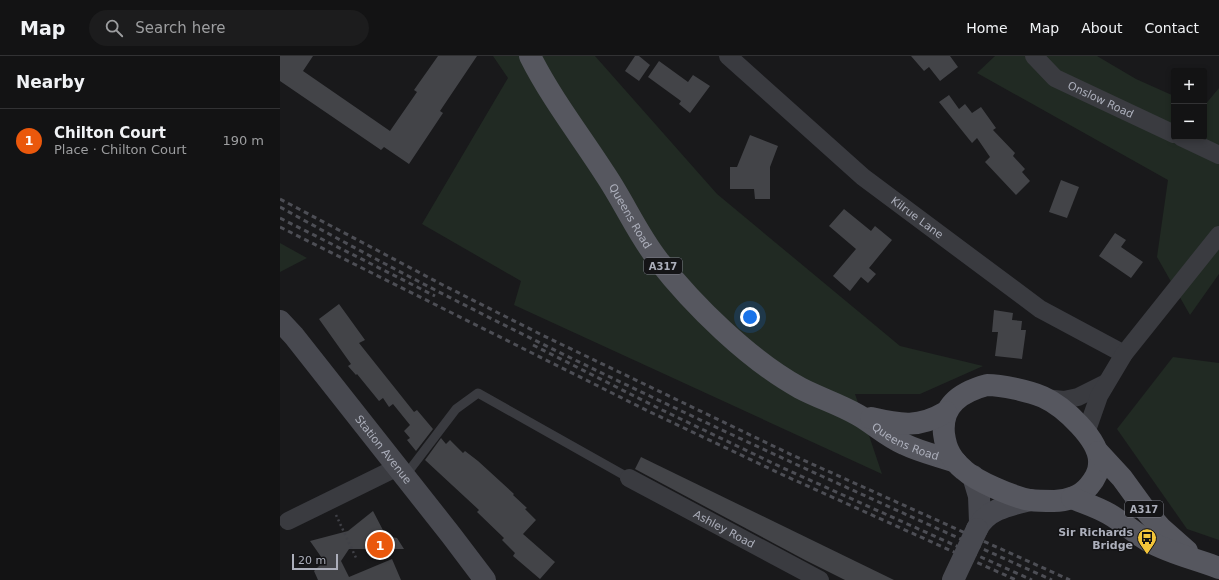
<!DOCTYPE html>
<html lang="en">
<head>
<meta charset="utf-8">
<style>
  :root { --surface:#131314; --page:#1c1c1d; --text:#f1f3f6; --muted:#9d9ea0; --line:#323234; --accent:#ea580c }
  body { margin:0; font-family:"DejaVu Sans",sans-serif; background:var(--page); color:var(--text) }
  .controls { position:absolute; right:12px; top:12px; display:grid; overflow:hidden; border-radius:4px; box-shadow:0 2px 6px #0003 }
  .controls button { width:36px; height:36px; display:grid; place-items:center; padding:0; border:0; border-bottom:1px solid var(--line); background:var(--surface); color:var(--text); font:20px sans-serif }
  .scale { position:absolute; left:12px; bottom:10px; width:46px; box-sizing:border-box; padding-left:4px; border:2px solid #acafbb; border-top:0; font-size:11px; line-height:14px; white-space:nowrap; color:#acafbb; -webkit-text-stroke:3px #141416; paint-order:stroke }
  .you { position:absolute; left:470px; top:261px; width:14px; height:14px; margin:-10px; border:3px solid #fff; border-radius:50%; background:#1a73e8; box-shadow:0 0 0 6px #1a73e833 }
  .badge { display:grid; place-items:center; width:26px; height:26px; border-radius:50%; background:var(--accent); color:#fff; font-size:13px; font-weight:700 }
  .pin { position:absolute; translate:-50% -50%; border:2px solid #fff; box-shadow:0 1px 4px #0006 }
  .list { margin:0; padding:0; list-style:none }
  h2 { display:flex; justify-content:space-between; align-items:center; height:52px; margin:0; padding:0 16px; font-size:17px }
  h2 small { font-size:13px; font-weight:400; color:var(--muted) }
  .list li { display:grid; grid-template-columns:26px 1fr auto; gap:12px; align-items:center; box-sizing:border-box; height:64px; padding:0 16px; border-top:1px solid var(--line) }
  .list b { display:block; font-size:15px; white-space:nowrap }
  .list p { margin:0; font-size:13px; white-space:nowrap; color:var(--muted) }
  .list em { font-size:13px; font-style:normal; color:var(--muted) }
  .icon { flex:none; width:22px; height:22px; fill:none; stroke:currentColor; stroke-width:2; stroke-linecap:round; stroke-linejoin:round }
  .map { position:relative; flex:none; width:939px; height:524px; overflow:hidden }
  header { display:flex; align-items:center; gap:24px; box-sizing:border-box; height:56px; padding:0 20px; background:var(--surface); border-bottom:1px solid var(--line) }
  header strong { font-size:19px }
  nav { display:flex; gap:22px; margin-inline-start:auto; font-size:14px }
  .search { width:280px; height:36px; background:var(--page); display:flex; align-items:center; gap:10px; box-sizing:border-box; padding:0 14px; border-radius:22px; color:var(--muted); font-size:15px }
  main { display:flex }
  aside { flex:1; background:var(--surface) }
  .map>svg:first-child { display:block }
</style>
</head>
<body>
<header>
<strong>Map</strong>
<div class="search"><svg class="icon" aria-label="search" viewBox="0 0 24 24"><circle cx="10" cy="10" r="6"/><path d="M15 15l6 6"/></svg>Search here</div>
<nav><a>Home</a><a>Map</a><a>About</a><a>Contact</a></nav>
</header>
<main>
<aside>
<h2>Nearby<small></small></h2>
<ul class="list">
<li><span class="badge">1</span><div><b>Chilton Court</b><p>Place · Chilton Court</p></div><em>190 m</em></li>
</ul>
</aside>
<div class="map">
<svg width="939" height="524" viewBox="0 0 939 524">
  <rect width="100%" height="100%" fill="#19191b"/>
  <g fill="#212a23">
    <path d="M 213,0 L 315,0 L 437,138 L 620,290 L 703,310 L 640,338 L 575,338 L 602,418 L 234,249 L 241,225 L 142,168 L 228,22 Z"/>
    <path d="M 715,0 L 817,0 L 856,23 L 894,40 L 894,81 L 924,81 L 924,50 L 939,32 L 939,218 L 910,259 L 877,201 L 888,124 L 697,17 Z"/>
    <path d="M 0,187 L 27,202 L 0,216 Z"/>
    <path d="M 893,301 L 939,307 L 939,484 L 907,473 L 837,373 Z"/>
  </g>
  <g fill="#434448">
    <path d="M 0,0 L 33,0 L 23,15 L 110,75 L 137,36 L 134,34 L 158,0 L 197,0 L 160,55 L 163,57 L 129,108 L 104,91 L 101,94 L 0,25 Z"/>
    <path d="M 355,0 L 359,0 L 370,9 L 359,25 L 345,15 Z"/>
    <path d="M 631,0 L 670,0 L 678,11 L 660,25 L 649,11 L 644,15 Z"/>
    <path d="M 379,5 L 408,26 L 413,19 L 430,30 L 410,57 L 399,48 L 401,45 L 368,21 Z"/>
    <path d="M 669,39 L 679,53 L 685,48 L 692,57 L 701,51 L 716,72 L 713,74 L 735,97 L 733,100 L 745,113 L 742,116 L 750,125 L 736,139 L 705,106 L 710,101 L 697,82 L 692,87 L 659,46 Z"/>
    <path d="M 470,79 L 498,90 L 490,111 L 490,143 L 475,143 L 474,133 L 450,133 L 450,111 L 457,111 Z"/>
    <path d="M 781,124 L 799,131 L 787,162 L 769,156 Z"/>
    <path d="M 564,153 L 591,175 L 595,170 L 612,184 L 589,212 L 596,218 L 588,227 L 581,221 L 570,235 L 553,220 L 576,193 L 549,170 Z"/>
    <path d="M 835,177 L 846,184 L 841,191 L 863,206 L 851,222 L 819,200 Z"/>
    <path d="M 59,248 L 85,284 L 79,287 L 134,356 L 137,354 L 153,373 L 136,395 L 127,384 L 130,382 L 124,375 L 130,369 L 113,348 L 109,351 L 103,342 L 99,345 L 77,318 L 76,319 L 68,310 L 71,308 L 39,263 Z"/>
    <path d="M 714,254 L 733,257 L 732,264 L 742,265 L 741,274 L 746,274 L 742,303 L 715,300 L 718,276 L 712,276 Z"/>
    <path d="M 161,382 L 166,388 L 170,384 L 183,397 L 185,395 L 198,405 L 234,438 L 233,439 L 247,452 L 245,453 L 256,464 L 243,478 L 275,506 L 260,523 L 233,500 L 235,497 L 222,484 L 224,482 L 197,456 L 199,454 L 145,404 Z"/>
    <path d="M 361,401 L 614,524 L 565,524 L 525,504 L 355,413 Z"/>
    <path d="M 93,455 L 106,480 L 117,482 L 124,493 L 69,493 L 61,505 L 69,521 L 112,503 L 121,524 L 38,524 L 34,515 L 44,505 L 30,485 L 68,475 Z"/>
  </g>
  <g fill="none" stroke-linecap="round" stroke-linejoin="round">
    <path stroke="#404147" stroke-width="2.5" stroke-dasharray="2 3" stroke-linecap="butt" d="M 56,459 L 77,504"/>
    <path stroke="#3a3b40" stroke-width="9" d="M 125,420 L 176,353 L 198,337 L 349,422"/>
    <g stroke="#3a3b40" stroke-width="18">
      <path id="s1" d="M 448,0 L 583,121 L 760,253 L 844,298"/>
      <path id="s2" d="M 754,0 L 775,22 L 894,78"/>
      <path d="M 901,81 L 939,99"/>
      <path d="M 764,342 L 784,344 L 798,341 L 826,327"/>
      <path d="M 806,377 L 819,340 L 844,298 L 939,179"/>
      <path id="s3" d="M 349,422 L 540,524"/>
      <path d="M 8,465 L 118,411"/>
    </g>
    <g stroke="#484950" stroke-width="22">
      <path id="s4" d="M 0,265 L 14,280 L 171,479 L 205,524"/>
      <path d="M 693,420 L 699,440 L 700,466"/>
      <path d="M 697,473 C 707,453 730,449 750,444"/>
    </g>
    <g stroke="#56575f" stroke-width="22">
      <path id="s5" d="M 250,0 C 271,42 300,79 325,118 C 344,146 357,177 378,204 C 413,249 469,304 520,332 C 539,342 559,348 578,359 C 594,368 607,381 624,388 C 640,396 659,400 676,406"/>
      <path d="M 707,329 C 722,329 749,335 763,341 C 783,350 821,384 819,408 C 819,416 814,424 809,430 C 801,440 787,445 774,445 C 766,445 758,445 750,444 C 733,441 696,425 684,414 C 672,404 666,394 664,378 C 661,349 681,336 707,329 Z"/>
      <path d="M 591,362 C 621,369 639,372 666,356"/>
      <path d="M 818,396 L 842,422 L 866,455 L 881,472 L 907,495"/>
      <path d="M 792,442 C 804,447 817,451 829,458 C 843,466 855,478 870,486 C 892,498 916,503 939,512"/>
    </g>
    <g stroke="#4d4e55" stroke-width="3" stroke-dasharray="5 4" stroke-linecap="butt">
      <path d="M 0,143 L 161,228 L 262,279 L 512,399 L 790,524"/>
      <path d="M 0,151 C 250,290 511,407 772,524"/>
      <path d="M 0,162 L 155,240"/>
      <path d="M 0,171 L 368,355 L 501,418 L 736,524"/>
      <path d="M 253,289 L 382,354 L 503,412 L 752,524"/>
    </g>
    <path stroke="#484950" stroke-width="22" d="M 673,524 L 697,473"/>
  </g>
  <defs>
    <symbol id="bus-pin" viewBox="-11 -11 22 30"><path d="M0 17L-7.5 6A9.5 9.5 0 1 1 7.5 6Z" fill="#f3c53a" stroke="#141416"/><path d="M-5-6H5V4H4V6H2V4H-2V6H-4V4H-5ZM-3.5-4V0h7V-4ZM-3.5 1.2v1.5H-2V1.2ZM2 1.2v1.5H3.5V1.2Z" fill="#111"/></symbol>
  </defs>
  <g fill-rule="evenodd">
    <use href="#bus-pin" x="856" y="471" width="22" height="30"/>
  </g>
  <g text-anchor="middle" stroke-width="3" stroke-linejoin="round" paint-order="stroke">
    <g fill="#141416" stroke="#7e808a" stroke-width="1">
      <rect x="364" y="202" width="38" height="16" rx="3"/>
      <rect x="845" y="445" width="38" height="16" rx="3"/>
    </g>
    <g font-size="10" font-weight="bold" fill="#acafbb">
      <text x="383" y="214">A317</text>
      <text x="864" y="457">A317</text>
    </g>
    <g font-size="11" fill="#acafbb" stroke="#141416">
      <text dy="4" stroke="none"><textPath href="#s2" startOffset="81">Onslow Road</textPath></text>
      <text dy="4" stroke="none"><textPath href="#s5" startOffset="189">Queens Road</textPath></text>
      <text dy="4" stroke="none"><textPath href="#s1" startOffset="249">Kilrue Lane</textPath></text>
      <text dy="4" stroke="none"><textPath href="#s5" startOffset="552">Queens Road</textPath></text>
      <text dy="4" stroke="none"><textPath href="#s4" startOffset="165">Station Avenue</textPath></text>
      <text dy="4" stroke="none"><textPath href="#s3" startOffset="108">Ashley Road</textPath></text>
    </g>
    <g font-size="11" font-weight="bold" fill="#acafbb" stroke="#141416" text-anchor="end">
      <text x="853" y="480">Sir Richards<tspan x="853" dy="13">Bridge</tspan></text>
    </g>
  </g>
</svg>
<div class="controls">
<button>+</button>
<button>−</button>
</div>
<div class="scale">20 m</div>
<div class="you"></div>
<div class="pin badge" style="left:100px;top:489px">1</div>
</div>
</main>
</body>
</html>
